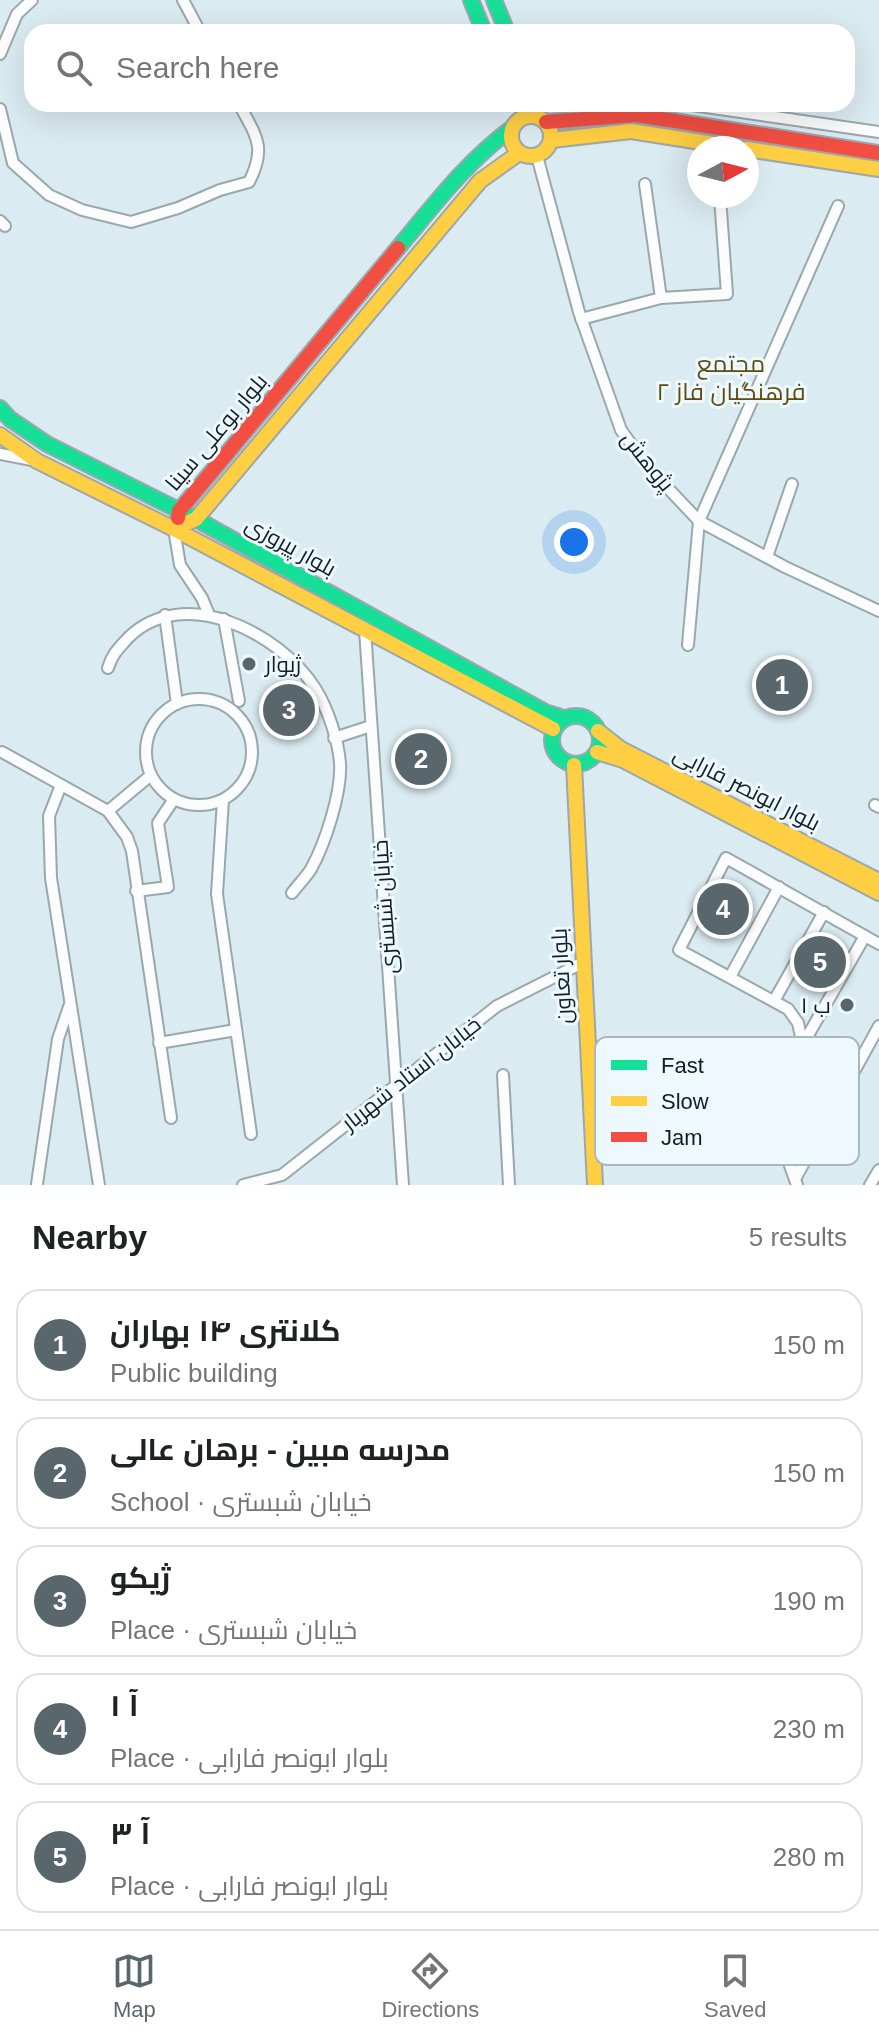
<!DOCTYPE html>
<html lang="en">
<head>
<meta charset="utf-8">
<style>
  :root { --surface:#fff; --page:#f2f2f2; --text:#202124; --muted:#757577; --line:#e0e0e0; --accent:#59666b }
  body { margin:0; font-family:Arial,Cairo,sans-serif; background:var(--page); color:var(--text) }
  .compass { position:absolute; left:687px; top:136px; width:72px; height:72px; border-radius:50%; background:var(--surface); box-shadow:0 8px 32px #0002; rotate:83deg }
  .you { position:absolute; left:574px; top:542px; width:28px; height:28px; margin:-20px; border:6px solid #fff; border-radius:50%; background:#1a73e8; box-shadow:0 0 0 12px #1a73e833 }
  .badge { display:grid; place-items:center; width:52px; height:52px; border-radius:50%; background:var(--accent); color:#fff; font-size:26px; font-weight:700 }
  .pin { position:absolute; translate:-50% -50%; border:4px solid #fff; box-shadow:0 2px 8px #0006 }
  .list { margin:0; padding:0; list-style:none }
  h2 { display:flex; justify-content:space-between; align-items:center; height:104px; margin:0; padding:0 32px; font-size:34px }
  h2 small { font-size:26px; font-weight:400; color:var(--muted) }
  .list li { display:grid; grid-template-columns:52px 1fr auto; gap:24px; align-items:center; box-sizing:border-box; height:112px; margin:0 16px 16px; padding:0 16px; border:2px solid var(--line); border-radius:24px }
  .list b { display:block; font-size:30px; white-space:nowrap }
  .list p { margin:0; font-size:26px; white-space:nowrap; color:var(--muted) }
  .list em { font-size:26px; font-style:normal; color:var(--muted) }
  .icon { flex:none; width:44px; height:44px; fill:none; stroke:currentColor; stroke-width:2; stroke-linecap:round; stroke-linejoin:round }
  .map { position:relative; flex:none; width:879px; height:1185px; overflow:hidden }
  .search { position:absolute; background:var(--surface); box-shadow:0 8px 32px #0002; left:24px; right:24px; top:24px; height:88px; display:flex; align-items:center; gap:20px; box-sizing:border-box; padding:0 28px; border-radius:24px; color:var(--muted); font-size:30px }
  .sheet { height:744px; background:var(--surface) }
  nav { display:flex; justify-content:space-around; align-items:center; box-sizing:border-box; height:112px; border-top:2px solid var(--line); background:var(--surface); font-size:22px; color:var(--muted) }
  nav a { display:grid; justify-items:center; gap:4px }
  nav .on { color:var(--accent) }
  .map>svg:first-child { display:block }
</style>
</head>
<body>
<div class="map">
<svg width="879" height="1185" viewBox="0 0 879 1185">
  <rect width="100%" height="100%" fill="#dbebf2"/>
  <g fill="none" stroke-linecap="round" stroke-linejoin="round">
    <defs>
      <g id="street">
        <path d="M 183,0 L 200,32"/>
        <path d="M 0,54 L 17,14 L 32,0"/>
        <path d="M 685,104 L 879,132"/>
        <path d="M 0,109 L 13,163 L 49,195 L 82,210 L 131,222 L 178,208 L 220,190 L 249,182 C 267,147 256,136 239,104"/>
        <path d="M 636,115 L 652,104"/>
        <path d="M 537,156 L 579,312 L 621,430 L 646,465 L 699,521 L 785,567 L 879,611"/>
        <path d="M 0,221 L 5,226"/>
        <path d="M 661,298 L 727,294 L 720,197"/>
        <path d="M 581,319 L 661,298 L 645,184"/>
        <path d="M 0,454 L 32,460"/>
        <path d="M 174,529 L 180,565 L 202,598 L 209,615"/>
        <path d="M 767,557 L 792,484"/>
        <path d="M 165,615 L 177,704"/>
        <path d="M 224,619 L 239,701"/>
        <path d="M 365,630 L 403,1185"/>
        <path d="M 688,645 L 699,521 L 838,206"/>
        <path d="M 108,668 C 112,654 119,648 128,638 C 183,583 280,633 315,688 C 328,709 338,739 340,763 C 342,792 325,844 311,869 C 306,877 298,885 292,893"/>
        <circle cx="199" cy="752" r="53"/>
        <path d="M 334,738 L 371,726"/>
        <path d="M 2,752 L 108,811 L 127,837 L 132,851 L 171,1118"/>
        <path d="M 61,785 L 49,816 L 51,878 L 99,1185"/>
        <path d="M 223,800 L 217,894 L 251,1134"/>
        <path d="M 875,805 L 879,807"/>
        <path d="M 108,811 L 151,775"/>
        <path d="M 136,891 L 168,887 L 158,823 L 174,799"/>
        <path d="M 730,977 L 779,887"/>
        <path d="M 774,1001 L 824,912"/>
        <path d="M 159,1043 L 236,1030"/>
        <path d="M 803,1046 L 798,1023 L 788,1009 L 679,950 L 726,858 L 879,944"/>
        <path d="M 503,1075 L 509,1185"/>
        <path d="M 795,1179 L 879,1026"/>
        <path d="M 37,1184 L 58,1039 L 70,1004"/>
        <path d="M 243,1185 L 282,1175 L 497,1006 L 582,963"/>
        <path d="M 797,1185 L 768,1105 L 865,936"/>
        <path d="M 870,1185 L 879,1170"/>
      </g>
      <g id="fast">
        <path d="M 471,0 L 484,32"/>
        <path d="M 494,0 L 507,32"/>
        <path d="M 398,248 C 435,204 465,163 512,128"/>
        <path d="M 0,408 L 10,419 L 47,444 L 196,519 L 545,712 L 564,718"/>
        <circle cx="576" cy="740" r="24"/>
      </g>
      <g id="slow">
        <circle cx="531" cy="136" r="20"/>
        <path d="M 552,140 L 631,131 L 739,148"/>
        <path d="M 747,149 L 879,169"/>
        <path d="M 0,435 L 37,461 L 174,529 L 553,729"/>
        <path d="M 189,522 L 196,519 L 480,181 L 519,153"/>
        <path d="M 598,731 L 621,749 L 879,881"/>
        <path d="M 597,752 L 623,760 L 879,893"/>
        <path d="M 574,765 L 595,1185"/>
      </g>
      <g id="jam">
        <path d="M 546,122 L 636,115 L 879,153"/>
        <path d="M 178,518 L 179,511 L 398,248"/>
      </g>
    </defs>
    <use href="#street" stroke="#9ba7ac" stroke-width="14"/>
    <use href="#fast" stroke="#9ba7ac" stroke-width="18"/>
    <use href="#slow" stroke="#9ba7ac" stroke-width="18"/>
    <use href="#jam" stroke="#9ba7ac" stroke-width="18"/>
    <use href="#street" stroke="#fafcfd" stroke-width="10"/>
    <use href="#fast" stroke="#16e098" stroke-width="14"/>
    <use href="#slow" stroke="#ffcf43" stroke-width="14"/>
    <use href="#jam" stroke="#f24e42" stroke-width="14"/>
  </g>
  <g fill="#59666b" stroke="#edf9fe" stroke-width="3">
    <circle cx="249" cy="664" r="8"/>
    <circle cx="847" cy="1005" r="8"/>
  </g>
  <g text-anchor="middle" stroke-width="6" stroke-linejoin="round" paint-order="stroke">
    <g font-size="22" fill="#131e23" stroke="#edf9fe">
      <text transform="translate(216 432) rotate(-50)" y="8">بلوار بوعلی سینا</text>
      <text transform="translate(648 461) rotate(51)" y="8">پژوهش</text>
      <text transform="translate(291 546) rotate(29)" y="8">بلوار پیروزی</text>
      <text transform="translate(747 788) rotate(27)" y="8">بلوار ابونصر فارابی</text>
      <text transform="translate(384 907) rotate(-94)" y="8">خیابان شبستری</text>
      <text transform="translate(561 976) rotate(-93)" y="8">بلوار تعاون</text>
      <text transform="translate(411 1073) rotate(-38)" y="8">خیابان استاد شهریار</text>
    </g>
    <g font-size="22" fill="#131e23" stroke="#edf9fe" text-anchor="start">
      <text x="265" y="672">ژیوار</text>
      <text x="831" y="1013" text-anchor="end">ب ۱</text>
    </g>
    <g font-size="24" fill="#5e4c0e" stroke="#edf9fe">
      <text x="731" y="372">مجتمع<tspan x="731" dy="28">فرهنگیان فاز ۲</tspan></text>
    </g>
  </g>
  <rect x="595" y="1037" width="264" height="128" rx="12" fill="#edf9fe" stroke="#acb7bc" stroke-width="2"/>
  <rect x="611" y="1060" width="36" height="10" fill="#16e098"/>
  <rect x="611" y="1096" width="36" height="10" fill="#ffcf43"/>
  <rect x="611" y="1132" width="36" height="10" fill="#f24e42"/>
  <g font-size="22" fill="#131e23">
    <text x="661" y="1073">Fast</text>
    <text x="661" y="1109">Slow</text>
    <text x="661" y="1145">Jam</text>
  </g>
</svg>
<svg class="compass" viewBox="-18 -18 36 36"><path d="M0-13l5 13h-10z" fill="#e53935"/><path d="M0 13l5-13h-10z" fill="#757577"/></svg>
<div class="you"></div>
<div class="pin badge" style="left:782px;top:685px">1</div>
<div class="pin badge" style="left:421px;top:759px">2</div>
<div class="pin badge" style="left:289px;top:710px">3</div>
<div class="pin badge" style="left:723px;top:909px">4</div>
<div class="pin badge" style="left:820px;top:962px">5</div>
<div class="search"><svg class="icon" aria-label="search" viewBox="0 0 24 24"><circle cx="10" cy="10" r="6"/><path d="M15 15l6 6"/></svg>Search here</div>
</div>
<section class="sheet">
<h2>Nearby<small>5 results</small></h2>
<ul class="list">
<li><span class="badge">1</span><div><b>کلانتری ۱۴ بهاران</b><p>Public building</p></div><em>150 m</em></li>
<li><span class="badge">2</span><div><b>مدرسه مبین - برهان عالی</b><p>School · خیابان شبستری</p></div><em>150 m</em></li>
<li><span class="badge">3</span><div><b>ژیکو</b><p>Place · خیابان شبستری</p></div><em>190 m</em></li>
<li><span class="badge">4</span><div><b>آ ۱</b><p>Place · بلوار ابونصر فارابی</p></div><em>230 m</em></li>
<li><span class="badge">5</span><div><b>آ ۳</b><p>Place · بلوار ابونصر فارابی</p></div><em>280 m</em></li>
</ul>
</section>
<nav>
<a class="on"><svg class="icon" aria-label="map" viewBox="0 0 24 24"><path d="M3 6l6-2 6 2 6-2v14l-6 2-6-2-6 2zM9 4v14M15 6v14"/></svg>Map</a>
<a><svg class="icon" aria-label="directions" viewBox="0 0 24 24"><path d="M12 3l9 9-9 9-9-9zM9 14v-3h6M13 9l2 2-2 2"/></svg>Directions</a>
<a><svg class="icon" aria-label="saved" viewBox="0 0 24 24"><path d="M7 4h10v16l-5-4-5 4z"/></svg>Saved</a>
</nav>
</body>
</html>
